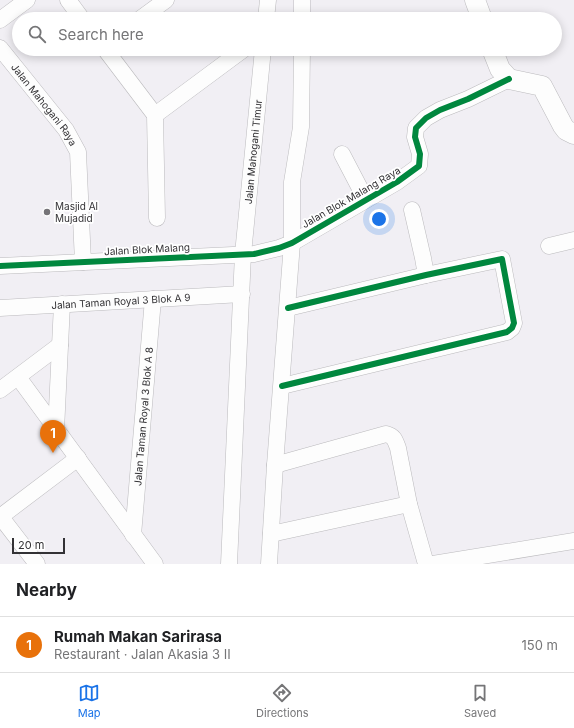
<!DOCTYPE html>
<html lang="en">
<head>
<meta charset="utf-8">
<style>
  :root { --surface:#fff; --page:#f2f2f2; --text:#202124; --muted:#757577; --line:#e0e0e0; --accent:#1a73e8 }
  body { margin:0; font-family:Inter,sans-serif; background:var(--page); color:var(--text) }
  .scale { position:absolute; left:12px; bottom:10px; width:53px; box-sizing:border-box; padding-left:4px; border:2px solid #333235; border-top:0; font-size:11px; line-height:14px; white-space:nowrap; color:#333235; -webkit-text-stroke:3px #fff; paint-order:stroke }
  .you { position:absolute; left:379px; top:219px; width:14px; height:14px; margin:-10px; border:3px solid #fff; border-radius:50%; background:#1a73e8; box-shadow:0 0 0 6px #1a73e833 }
  .badge { display:grid; place-items:center; width:26px; height:26px; border-radius:50%; background:var(--accent); color:#fff; font-size:13px; font-weight:700 }
  .pin { position:absolute; translate:-50% -33px; filter:drop-shadow(0 1px 2px #0008) }
  .pin::after { content:''; position:absolute; top:21px; width:14px; height:12px; background:inherit; clip-path:polygon(0 0,100% 0,50% 100%) }
  .list { margin:0; padding:0; list-style:none }
  h2 { display:flex; justify-content:space-between; align-items:center; height:52px; margin:0; padding:0 16px; font-size:17px }
  h2 small { font-size:13px; font-weight:400; color:var(--muted) }
  .list li { display:grid; grid-template-columns:26px 1fr auto; gap:12px; align-items:center; box-sizing:border-box; height:56px; padding:0 16px; border-top:1px solid var(--line) }
  .list b { display:block; font-size:15px; white-space:nowrap }
  .list p { margin:0; font-size:13px; white-space:nowrap; color:var(--muted) }
  .list em { font-size:13px; font-style:normal; color:var(--muted) }
  .icon { flex:none; width:22px; height:22px; fill:none; stroke:currentColor; stroke-width:2; stroke-linecap:round; stroke-linejoin:round }
  .map { position:relative; flex:none; width:574px; height:564px; overflow:hidden }
  .search { position:absolute; background:var(--surface); box-shadow:0 2px 10px #0003; left:12px; right:12px; top:12px; height:44px; display:flex; align-items:center; gap:10px; box-sizing:border-box; padding:0 14px; border-radius:22px; color:var(--muted); font-size:15px }
  .sheet { height:108px; background:var(--surface) }
  nav { display:flex; justify-content:space-around; align-items:center; box-sizing:border-box; height:56px; border-top:1px solid var(--line); background:var(--surface); font-size:11px; color:var(--muted) }
  nav a { display:grid; justify-items:center; gap:2px }
  nav .on { color:var(--accent) }
  .map>svg:first-child { display:block }
</style>
</head>
<body>
<div class="map">
<svg width="574" height="564" viewBox="0 0 574 564">
  <rect width="100%" height="100%" fill="#f1eff4"/>
  <g fill="none" stroke-linecap="round" stroke-linejoin="round">
    <defs>
      <g id="minor">
        <path d="M 68,0 L 82,19"/>
        <path d="M 140,19 L 166,0"/>
        <path d="M 266,19 L 268,0"/>
        <path d="M 302,19 L 302,1"/>
        <path d="M 0,20 L 27,0"/>
        <path id="s1" d="M 0,48 L 66,130 L 78,152 L 83,262"/>
        <path d="M 105,49 L 155,115 L 157,218"/>
        <path d="M 155,115 L 244,49"/>
        <path d="M 342,154 L 366,200"/>
        <path d="M 412,210 L 423,258 L 426,275"/>
        <path d="M 549,246 L 574,240"/>
        <path d="M 0,266 L 254,254 L 279,248 L 292,243 L 397,182 L 419,166 L 420,154 L 415,137 L 416,128 L 426,118 L 440,110 L 468,99 L 509,79"/>
        <path id="s2" d="M 0,308 L 242,294"/>
        <path d="M 18,377 L 155,564"/>
        <path d="M 282,386 L 507,332 L 512,328 L 514,323 L 502,259 L 426,275 L 288,308"/>
        <path d="M 0,390 L 60,345"/>
        <path d="M 56,430 L 62,304"/>
        <path d="M 275,465 L 386,434 C 394,436 395,440 398,448 L 409,504 L 426,564"/>
        <path d="M 0,516 L 37,564"/>
        <path d="M 0,517 L 78,458"/>
        <path d="M 271,534 L 409,504"/>
        <path id="s3" d="M 133,535 L 153,299"/>
        <path id="s4" d="M 229,564 L 243,254 L 263,49"/>
        <path d="M 269,564 L 275,465 L 292,243 L 292,182 L 301,127 L 302,49"/>
        <path d="M 433,564 L 574,541"/>
      </g>
      <g id="tertiary">
        <path d="M 475,0 L 482,19"/>
        <path d="M 492,49 L 500,69 L 509,79 L 542,86 L 563,126 L 566,130 L 574,134"/>
      </g>
    </defs>
    <use href="#minor" stroke="#bbbabd" stroke-width="17"/>
    <use href="#tertiary" stroke="#bbbabd" stroke-width="21"/>
    <use href="#minor" stroke="#fdfdfd" stroke-width="16"/>
    <use href="#tertiary" stroke="#fdfdfd" stroke-width="20"/>
    <defs>
      <g id="cycleway">
        <path d="M 0,266 L 254,254 L 279,248 L 292,243 L 397,182 L 419,166 L 420,154 L 415,137 L 416,128 L 426,118 L 440,110 L 468,99 L 509,79"/>
        <path d="M 282,386 L 507,332 L 512,328 L 514,323 L 502,259 L 426,275 L 288,308"/>
      </g>
    </defs>
    <use href="#cycleway" stroke="#fff" stroke-width="8"/>
    <use href="#cycleway" stroke="#00873e" stroke-width="6"/>
  </g>
  <circle fill="#767478" stroke="#fff" stroke-width="1.5" cx="47" cy="212" r="4"/>
  <g text-anchor="middle" stroke-width="3.5" stroke-linejoin="round" paint-order="stroke">
    <g font-size="10" fill="#333235" stroke="#fff">
      <text dy="4" stroke="none"><textPath href="#s1" startOffset="72">Jalan Mahogani Raya</textPath></text>
      <text dy="4" stroke="none"><textPath href="#s4" startOffset="413">Jalan Mahogani Timur</textPath></text>
      <text transform="translate(351 197) rotate(-30)" y="4">Jalan Blok Malang Raya</text>
      <text transform="translate(147 249) rotate(-3)" y="4">Jalan Blok Malang</text>
      <text dy="4" stroke="none"><textPath href="#s2" startOffset="121">Jalan Taman Royal 3 Blok A 9</textPath></text>
      <text dy="4" stroke="none"><textPath href="#s3" startOffset="119">Jalan Taman Royal 3 Blok A 8</textPath></text>
    </g>
    <g font-size="10" fill="#333235" stroke="#fff" text-anchor="start">
      <text x="55" y="210">Masjid Al<tspan x="55" dy="12">Mujadid</tspan></text>
    </g>
  </g>
</svg>
<div class="scale">20 m</div>
<div class="you"></div>
<div class="pin badge" style="left:53px;top:453px;background:#e8710a">1</div>
<div class="search"><svg class="icon" aria-label="search" viewBox="0 0 24 24"><circle cx="10" cy="10" r="6"/><path d="M15 15l6 6"/></svg>Search here</div>
</div>
<section class="sheet">
<h2>Nearby<small></small></h2>
<ul class="list">
<li><span class="badge" style="background:#e8710a">1</span><div><b>Rumah Makan Sarirasa</b><p>Restaurant · Jalan Akasia 3 II</p></div><em>150 m</em></li>
</ul>
</section>
<nav>
<a class="on"><svg class="icon" aria-label="map" viewBox="0 0 24 24"><path d="M3 6l6-2 6 2 6-2v14l-6 2-6-2-6 2zM9 4v14M15 6v14"/></svg>Map</a>
<a><svg class="icon" aria-label="directions" viewBox="0 0 24 24"><path d="M12 3l9 9-9 9-9-9zM9 14v-3h6M13 9l2 2-2 2"/></svg>Directions</a>
<a><svg class="icon" aria-label="saved" viewBox="0 0 24 24"><path d="M7 4h10v16l-5-4-5 4z"/></svg>Saved</a>
</nav>
</body>
</html>
